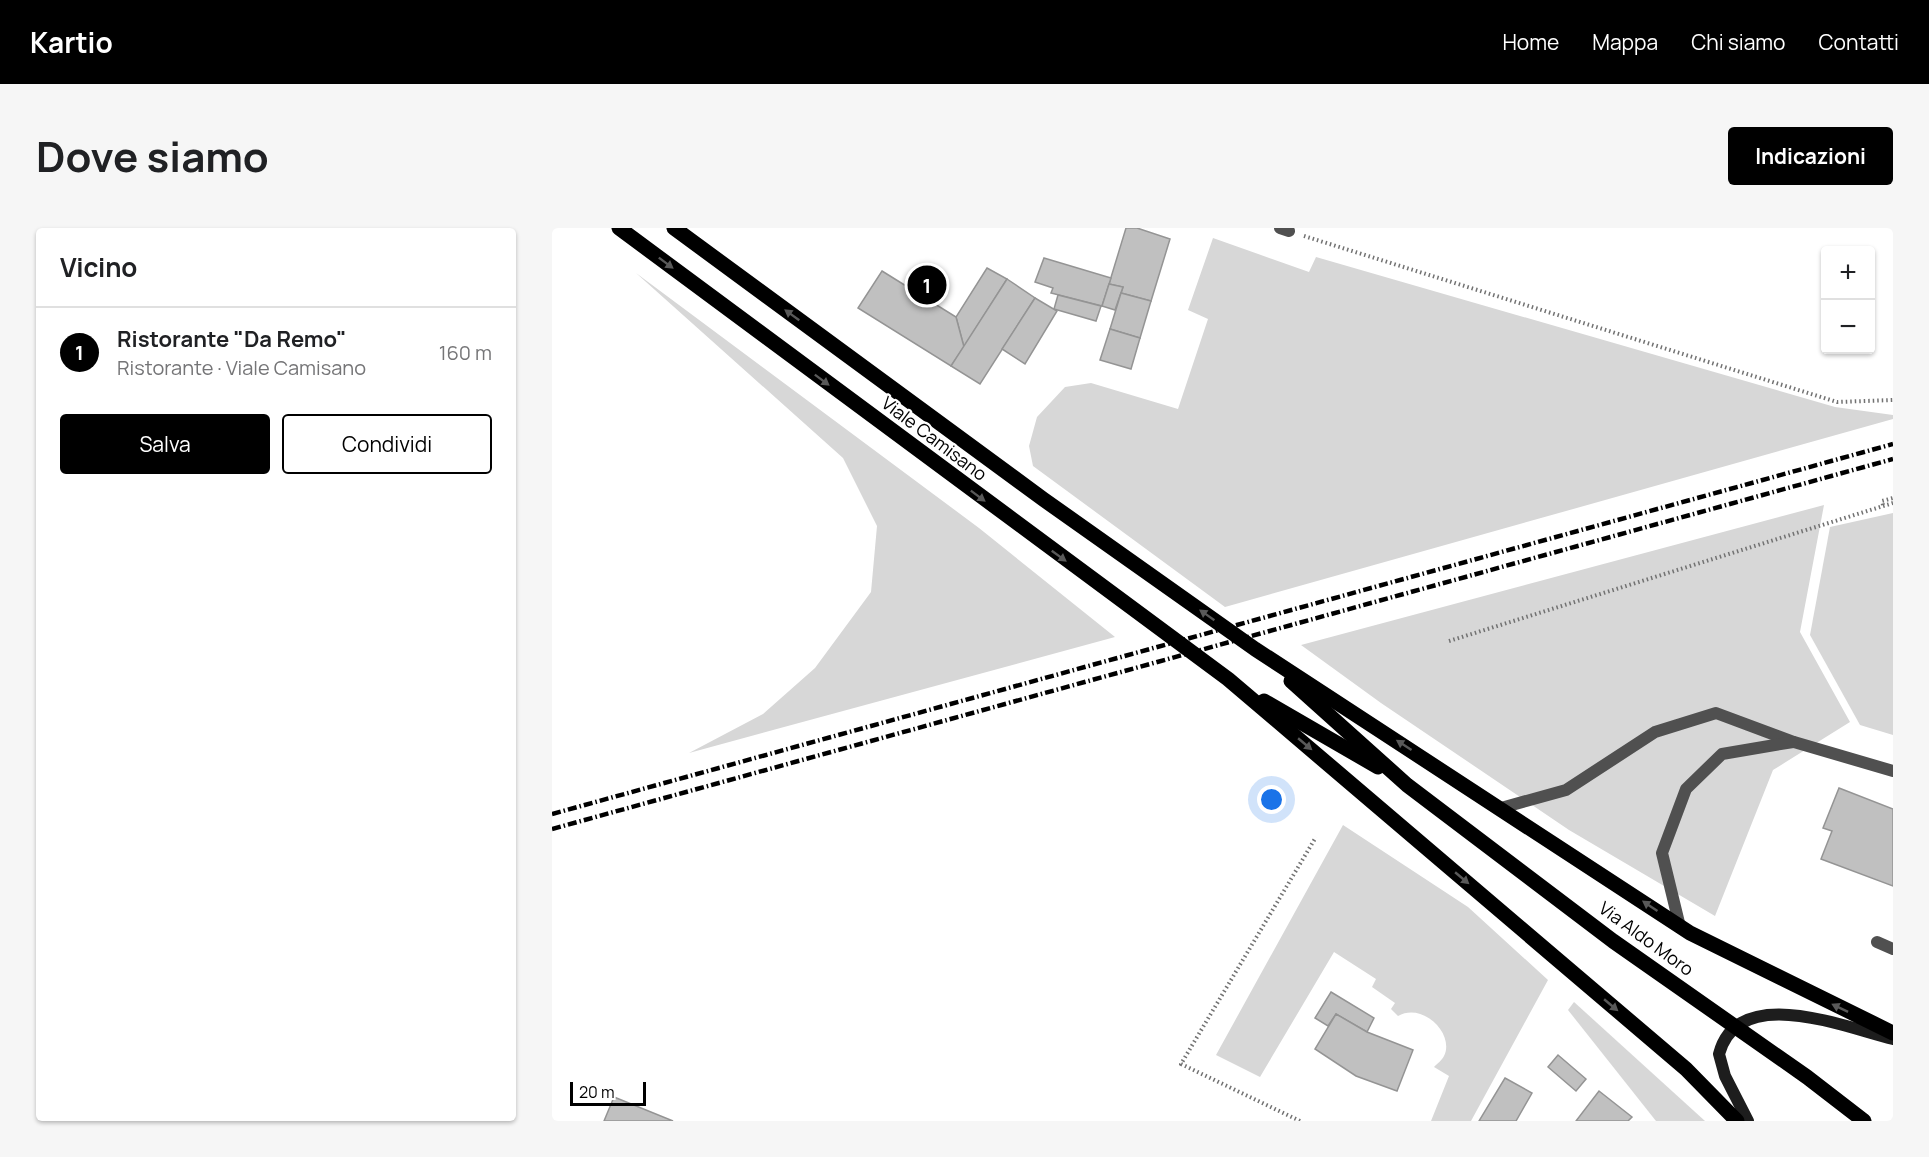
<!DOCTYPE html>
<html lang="it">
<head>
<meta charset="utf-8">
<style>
  :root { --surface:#fff; --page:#f6f6f6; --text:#202124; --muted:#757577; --line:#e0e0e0; --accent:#000 }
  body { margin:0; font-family:Manrope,sans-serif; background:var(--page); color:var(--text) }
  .controls { position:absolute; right:18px; top:18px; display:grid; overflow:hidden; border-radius:6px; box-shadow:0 2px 4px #0004 }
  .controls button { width:54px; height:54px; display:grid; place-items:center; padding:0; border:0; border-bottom:2px solid var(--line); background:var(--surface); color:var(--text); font:30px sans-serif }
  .scale { position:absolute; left:18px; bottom:15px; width:76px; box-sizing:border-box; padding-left:6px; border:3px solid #000; border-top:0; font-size:16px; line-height:21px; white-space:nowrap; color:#000; -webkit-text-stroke:4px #fff; paint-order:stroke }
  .you { position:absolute; left:720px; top:572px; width:21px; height:21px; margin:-15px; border:4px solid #fff; border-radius:50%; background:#1a73e8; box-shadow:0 0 0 9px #1a73e833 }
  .badge { display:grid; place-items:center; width:39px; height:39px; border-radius:50%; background:var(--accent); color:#fff; font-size:20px; font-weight:700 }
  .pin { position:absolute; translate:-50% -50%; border:3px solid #fff; box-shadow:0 2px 6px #0006 }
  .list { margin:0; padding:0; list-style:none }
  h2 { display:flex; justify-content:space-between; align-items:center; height:78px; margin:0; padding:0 24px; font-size:26px }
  h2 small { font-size:20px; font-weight:400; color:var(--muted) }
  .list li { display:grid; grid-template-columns:39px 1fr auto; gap:18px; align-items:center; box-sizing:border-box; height:90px; padding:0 24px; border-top:2px solid var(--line) }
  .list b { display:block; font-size:22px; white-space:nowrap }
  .list p { margin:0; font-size:20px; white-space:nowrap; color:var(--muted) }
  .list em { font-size:20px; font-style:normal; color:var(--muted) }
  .actions { display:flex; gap:12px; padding:18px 24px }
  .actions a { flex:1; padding:14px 0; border:2px solid var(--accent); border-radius:6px; text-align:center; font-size:21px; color:var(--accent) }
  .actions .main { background:var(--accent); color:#fff }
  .map { position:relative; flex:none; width:1341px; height:893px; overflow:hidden; border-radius:6px }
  header { display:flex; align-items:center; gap:36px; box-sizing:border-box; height:84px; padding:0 30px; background:var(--accent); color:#fff }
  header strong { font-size:28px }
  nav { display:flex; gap:33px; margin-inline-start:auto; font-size:21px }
  .intro { display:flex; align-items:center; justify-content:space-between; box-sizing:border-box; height:144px; padding:0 36px }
  h1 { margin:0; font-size:42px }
  .button { padding:15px 27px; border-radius:6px; background:var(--accent); color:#fff; font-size:21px; font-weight:700 }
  main { display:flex; gap:36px; padding:0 36px }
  aside { flex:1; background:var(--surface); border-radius:6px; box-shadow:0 2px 4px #0004 }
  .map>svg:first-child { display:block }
</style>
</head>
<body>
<header>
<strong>Kartio</strong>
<nav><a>Home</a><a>Mappa</a><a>Chi siamo</a><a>Contatti</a></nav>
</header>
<div class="intro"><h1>Dove siamo</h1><a class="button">Indicazioni</a></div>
<main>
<aside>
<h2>Vicino<small></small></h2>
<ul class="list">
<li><span class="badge">1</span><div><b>Ristorante &quot;Da Remo&quot;</b><p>Ristorante · Viale Camisano</p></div><em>160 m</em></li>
</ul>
<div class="actions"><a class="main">Salva</a><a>Condividi</a></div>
</aside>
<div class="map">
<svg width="1341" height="893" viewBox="0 0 1341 893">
  <rect width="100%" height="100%" fill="#fff"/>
  <g fill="#d7d7d7">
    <path d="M 661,10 L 757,44 L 764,29 L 1283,179 L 1341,187 L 1341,191 L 673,379 L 481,238 L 477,218 L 485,189 L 513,159 L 539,155 L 626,181 L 656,91 L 636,82 Z"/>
    <path d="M 84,45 L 427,300 L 563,409 L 137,525 L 211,486 L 263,440 L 319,364 L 325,298 L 291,230 Z"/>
    <path d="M 1272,277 L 1248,404 L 1298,494 L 1221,542 L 1163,688 L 1017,602 L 829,475 L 749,417 Z"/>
    <path d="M 1341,285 L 1341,507 L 1308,497 L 1258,407 L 1278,299 Z"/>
    <path d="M 791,597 L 916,679 L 996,752 L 919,893 L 879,893 L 897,848 L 882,839 C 885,836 890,832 892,828 C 903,806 871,774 846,788 L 839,781 L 843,775 L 820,759 L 824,751 L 782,724 L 708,849 L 664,827 Z"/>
    <path d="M 1022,774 L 1153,893 L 1104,893 L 1016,782 Z"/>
  </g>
  <g fill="#c0c0c0" stroke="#949494" stroke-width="1.5">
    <path d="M 574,0 L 585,0 L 618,11 L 599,73 L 569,65 L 571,59 L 557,56 Z"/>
    <path d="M 492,30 L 559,50 L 550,78 L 499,65 L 501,60 L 483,54 Z"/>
    <path d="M 435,40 L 455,51 L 412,119 L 404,89 Z"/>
    <path d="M 330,43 L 404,89 L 412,119 L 399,138 L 306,80 Z"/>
    <path d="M 455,51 L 483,70 L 428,156 L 399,138 Z"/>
    <path d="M 557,56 L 571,59 L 563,82 L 550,78 Z"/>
    <path d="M 569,65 L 599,73 L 588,110 L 558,101 Z"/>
    <path d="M 506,67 L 549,78 L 544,93 L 502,81 Z"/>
    <path d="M 483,70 L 505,83 L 473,136 L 450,121 Z"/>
    <path d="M 558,101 L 588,110 L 579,141 L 548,132 Z"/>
    <path d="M 1287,560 L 1341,581 L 1341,658 L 1269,631 L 1280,603 L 1271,600 Z"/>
    <path d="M 779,764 L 822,790 L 815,804 L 784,786 L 776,798 L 763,790 Z"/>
    <path d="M 784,786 L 815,804 L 861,822 L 845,863 L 804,848 L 763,821 Z"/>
    <path d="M 1006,827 L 1034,851 L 1024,863 L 996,839 Z"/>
    <path d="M 953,850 L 980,865 L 964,893 L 927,893 Z"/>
    <path d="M 1047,863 L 1080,889 L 1076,893 L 1024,893 Z"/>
    <path d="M 62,869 L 121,893 L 52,893 Z"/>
  </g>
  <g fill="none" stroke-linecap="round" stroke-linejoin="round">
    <g stroke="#727272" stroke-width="4" stroke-dasharray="1.5 3" stroke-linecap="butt">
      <path d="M 752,8 L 1285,174 L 1341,172"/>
      <path d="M 1331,277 L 1330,273 L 1341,270"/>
      <path d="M 897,413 L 1341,275"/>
      <path d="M 748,893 L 629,836 L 764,609"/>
    </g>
    <g stroke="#505050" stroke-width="12">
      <path d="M 949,580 L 1014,562 L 1103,504 L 1164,485 L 1242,514 L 1341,543"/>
      <path d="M 1128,699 L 1110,625 L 1134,561 L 1170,526 L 1241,514"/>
      <path d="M 1325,714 L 1341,721"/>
    </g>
    <path stroke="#505050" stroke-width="12" d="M 728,0 L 737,3"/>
    <path stroke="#1d1d1d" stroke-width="12" d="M 1196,893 L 1173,848 L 1167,826 C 1186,754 1294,800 1341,811"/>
    <g stroke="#000" stroke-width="15">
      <path d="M 67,0 L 676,451 L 1134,841 L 1185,893"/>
      <path d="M 122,0 L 491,271 L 703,421 L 1138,705 L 1341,805"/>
      <path d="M 739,453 L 855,557 L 1061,713 L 1255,849 L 1312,893"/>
      <path d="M 712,473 L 826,539"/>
    </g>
    <g stroke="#000" stroke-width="4.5" stroke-dasharray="9 3 1.5 3" stroke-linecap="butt">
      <path d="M 0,586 L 1341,216"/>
      <path d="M 0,601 L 1341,231"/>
    </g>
  </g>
  <defs><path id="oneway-solid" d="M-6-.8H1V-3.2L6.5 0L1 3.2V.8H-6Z" transform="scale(1.5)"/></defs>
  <g fill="#595959">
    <use href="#oneway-solid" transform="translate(114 35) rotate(37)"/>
    <use href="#oneway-solid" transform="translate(240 87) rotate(-144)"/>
    <use href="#oneway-solid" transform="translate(270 152) rotate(37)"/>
    <use href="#oneway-solid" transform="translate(426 268) rotate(37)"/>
    <use href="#oneway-solid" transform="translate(507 328) rotate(36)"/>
    <use href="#oneway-solid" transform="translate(655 387) rotate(-145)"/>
    <use href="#oneway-solid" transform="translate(753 516) rotate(40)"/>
    <use href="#oneway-solid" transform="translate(852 517) rotate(-147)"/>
    <use href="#oneway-solid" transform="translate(910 650) rotate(40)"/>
    <use href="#oneway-solid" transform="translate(1098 678) rotate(-146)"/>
    <use href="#oneway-solid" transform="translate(1059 777) rotate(40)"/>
    <use href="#oneway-solid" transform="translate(1288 780) rotate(-154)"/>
  </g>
  <g text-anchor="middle" stroke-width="4.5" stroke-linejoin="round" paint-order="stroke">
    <g font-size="18" fill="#000" stroke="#fff">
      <text transform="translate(382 211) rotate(37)" y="6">Viale Camisano</text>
      <text transform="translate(1094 711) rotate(36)" y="6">Via Aldo Moro</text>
    </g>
  </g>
</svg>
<div class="controls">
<button>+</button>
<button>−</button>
</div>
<div class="scale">20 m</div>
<div class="you"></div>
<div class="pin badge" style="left:375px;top:57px">1</div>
</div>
</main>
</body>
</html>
